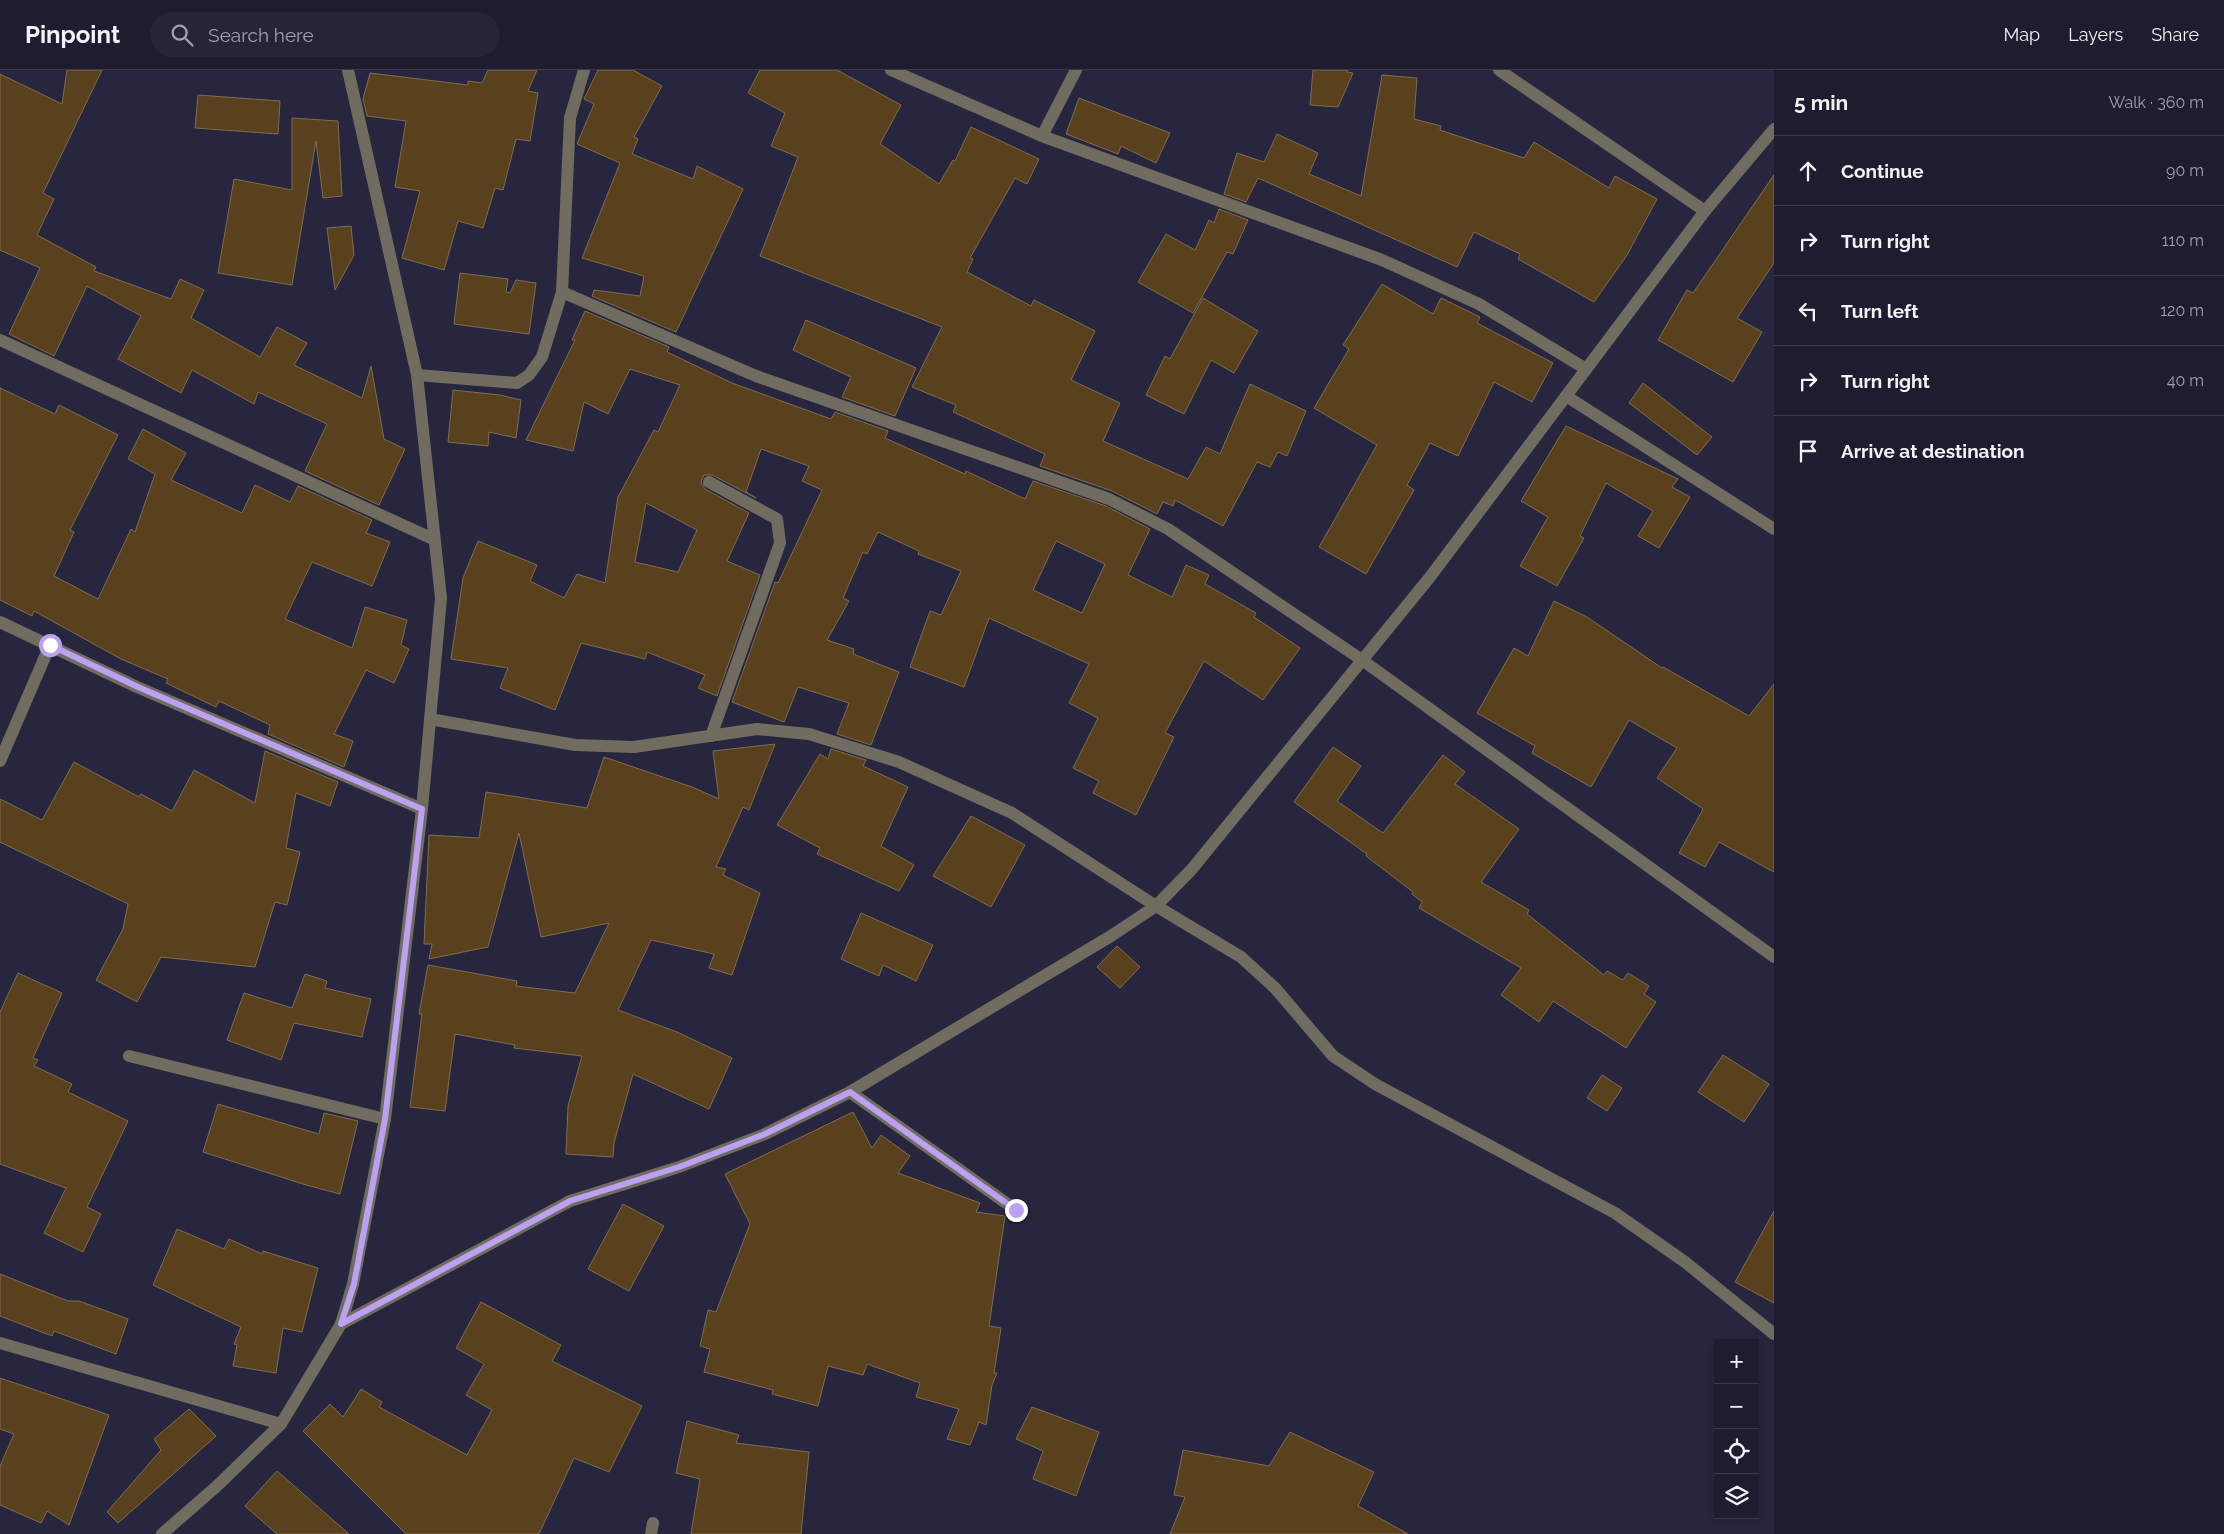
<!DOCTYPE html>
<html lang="en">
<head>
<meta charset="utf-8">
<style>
  :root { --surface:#1e1c2e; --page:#262536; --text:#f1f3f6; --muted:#a1a1aa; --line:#3c3a4a }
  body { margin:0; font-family:Raleway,sans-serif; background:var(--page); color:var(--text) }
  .controls { position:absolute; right:15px; bottom:15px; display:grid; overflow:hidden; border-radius:0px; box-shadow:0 2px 12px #0003 }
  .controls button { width:45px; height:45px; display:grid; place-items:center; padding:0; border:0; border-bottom:1px solid var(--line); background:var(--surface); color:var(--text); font:25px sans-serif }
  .stop { position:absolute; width:15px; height:15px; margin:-11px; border:4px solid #bca0f2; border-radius:50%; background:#fff }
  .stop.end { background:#bca0f2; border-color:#fff; box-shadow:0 1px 5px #0008 }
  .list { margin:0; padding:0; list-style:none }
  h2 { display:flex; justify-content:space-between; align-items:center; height:65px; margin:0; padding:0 20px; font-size:21px }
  h2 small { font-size:16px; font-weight:400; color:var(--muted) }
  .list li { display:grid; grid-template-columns:32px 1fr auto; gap:15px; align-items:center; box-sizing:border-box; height:70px; padding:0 20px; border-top:1px solid var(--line) }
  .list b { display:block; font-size:19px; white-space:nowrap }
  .list em { font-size:16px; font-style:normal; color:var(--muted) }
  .icon { flex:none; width:28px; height:28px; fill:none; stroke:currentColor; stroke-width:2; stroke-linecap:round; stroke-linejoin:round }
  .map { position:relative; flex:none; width:1774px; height:1464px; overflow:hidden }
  header { display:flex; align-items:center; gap:30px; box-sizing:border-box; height:70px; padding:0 25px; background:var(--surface); border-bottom:1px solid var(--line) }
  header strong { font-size:24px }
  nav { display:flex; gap:28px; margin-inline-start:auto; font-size:18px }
  .search { width:350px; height:45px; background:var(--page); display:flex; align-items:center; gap:12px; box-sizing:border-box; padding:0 18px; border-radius:28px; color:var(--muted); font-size:19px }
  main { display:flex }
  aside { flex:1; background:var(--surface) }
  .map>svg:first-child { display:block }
</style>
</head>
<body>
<header>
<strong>Pinpoint</strong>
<div class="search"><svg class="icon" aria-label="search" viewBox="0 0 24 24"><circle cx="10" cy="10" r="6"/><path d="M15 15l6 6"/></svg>Search here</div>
<nav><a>Map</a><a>Layers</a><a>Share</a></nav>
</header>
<main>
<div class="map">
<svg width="1774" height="1464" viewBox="0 0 1774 1464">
  <rect width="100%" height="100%" fill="#28263e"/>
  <g fill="#5a411d" stroke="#7e6c53" fill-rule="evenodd">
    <path d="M 67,0 L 102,0 L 43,123 L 54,129 L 37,165 L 96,197 L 94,201 L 171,229 L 180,209 L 204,220 L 191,248 L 260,287 L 277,257 L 307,273 L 294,295 L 362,328 L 371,296 L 384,369 L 405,379 L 379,435 L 305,401 L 327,354 L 258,322 L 254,334 L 192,300 L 181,323 L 118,289 L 141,246 L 87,216 L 54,286 L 9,264 L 40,198 L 0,180 L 0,4 L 62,34 Z"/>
    <path d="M 488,0 L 537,0 L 528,21 L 538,23 L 530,71 L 516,69 L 503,120 L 495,118 L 483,158 L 458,151 L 444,200 L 402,188 L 420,121 L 395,117 L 406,51 L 367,46 L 363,29 L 370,3 L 468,15 L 468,11 L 482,13 Z"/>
    <path d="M 598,0 L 633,0 L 662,16 L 634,67 L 638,69 L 632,84 L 693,109 L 697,96 L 743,119 L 676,262 L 592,226 L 594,220 L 640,226 L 644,206 L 582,188 L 620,93 L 577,74 L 594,34 L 584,29 Z"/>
    <path d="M 760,0 L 837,0 L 901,35 L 880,74 L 939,114 L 953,90 L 955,91 L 971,57 L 1039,89 L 1027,114 L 1015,108 L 970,188 L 973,189 L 967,202 L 1031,236 L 1034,230 L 1095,261 L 1071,310 L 1120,333 L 1103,371 L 1188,409 L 1206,377 L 1220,384 L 1250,314 L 1306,341 L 1287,386 L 1278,382 L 1270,397 L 1257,392 L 1223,456 L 1175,430 L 1173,436 L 1163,432 L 1157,444 L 1112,421 L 1040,396 L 1045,384 L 953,342 L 956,335 L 912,317 L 942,257 L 760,186 L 798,87 L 771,76 L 785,43 L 748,23 Z"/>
    <path d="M 1313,0 L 1347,0 L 1347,2 L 1353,3 L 1338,37 L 1310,35 Z"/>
    <path d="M 1382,5 L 1417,8 L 1414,49 L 1441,56 L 1440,60 L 1524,88 L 1534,72 L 1609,118 L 1615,106 L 1657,129 L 1627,185 L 1594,232 L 1518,189 L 1520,184 L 1474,162 L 1457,197 L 1258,108 L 1246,132 L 1224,124 L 1237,83 L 1264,92 L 1277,64 L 1318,83 L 1309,104 L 1361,126 Z"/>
    <path d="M 198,25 L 280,31 L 278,64 L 195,58 Z"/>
    <path d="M 1079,28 L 1170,63 L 1156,93 L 1121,76 L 1118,84 L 1066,64 Z"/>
    <path d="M 292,48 L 338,51 L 342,126 L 323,128 L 316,71 L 292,215 L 218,203 L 234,109 L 292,120 Z"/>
    <path d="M 1774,105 L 1774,193 L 1737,248 L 1762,262 L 1733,312 L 1658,270 L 1687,220 L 1693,223 Z"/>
    <path d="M 1219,139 L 1248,150 L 1233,184 L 1227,182 L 1193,243 L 1138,212 L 1166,164 L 1195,180 L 1209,150 L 1214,153 Z"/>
    <path d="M 351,156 L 354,185 L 335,220 L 327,158 Z"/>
    <path d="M 460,203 L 508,209 L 506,222 L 510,223 L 516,210 L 536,213 L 529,264 L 454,254 Z"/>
    <path d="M 1382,214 L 1433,244 L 1441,228 L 1480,247 L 1477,253 L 1553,293 L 1532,332 L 1494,312 L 1458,386 L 1430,373 L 1407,415 L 1414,420 L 1366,504 L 1319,477 L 1377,375 L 1314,338 L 1349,279 L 1343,275 Z"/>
    <path d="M 1203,228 L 1258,261 L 1234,303 L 1211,290 L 1184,344 L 1146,325 L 1165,286 L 1170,289 Z"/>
    <path d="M 585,241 L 669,277 L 667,282 L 732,313 L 831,349 L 835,342 L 888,361 L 885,368 L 965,404 L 966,401 L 1025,429 L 1033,411 L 1106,436 L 1150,459 L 1128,505 L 1172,527 L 1186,495 L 1209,505 L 1205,514 L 1256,543 L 1254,547 L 1300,578 L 1263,630 L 1204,591 L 1165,663 L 1174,667 L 1136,745 L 1093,723 L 1099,711 L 1073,698 L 1098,648 L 1069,633 L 1089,594 L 989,548 L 964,617 L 910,597 L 930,541 L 941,545 L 961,501 L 918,484 L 919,481 L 878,462 L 867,484 L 863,482 L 843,528 L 849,531 L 827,570 L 854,579 L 853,584 L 899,602 L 871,675 L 837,664 L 849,633 L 798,617 L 784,652 L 732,632 L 775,512 L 778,513 L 822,420 L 802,411 L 809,396 L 761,379 L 746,422 L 756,428 L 712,405 L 704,405 L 701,412 L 705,419 L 749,443 L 727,491 L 760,505 L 717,626 L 698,618 L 705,605 L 647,582 L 645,589 L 581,573 L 555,640 L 500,618 L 508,598 L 451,589 L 463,508 L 478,471 L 537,495 L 530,511 L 564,528 L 577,504 L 605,513 L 618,427 L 654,360 L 658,362 L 680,315 L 630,299 L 608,344 L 584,332 L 573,381 L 526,370 L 575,270 L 572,270 ZM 646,433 L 697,460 L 678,502 L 635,492 ZM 1056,471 L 1105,494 L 1082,543 L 1033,520 Z"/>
    <path d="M 806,250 L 916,298 L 895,346 L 842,327 L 851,307 L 793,280 Z"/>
    <path d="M 1643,313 L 1712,367 L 1697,385 L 1629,333 Z"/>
    <path d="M 0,318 L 55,344 L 59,335 L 118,365 L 70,460 L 74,462 L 54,506 L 98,529 L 131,459 L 135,462 L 155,404 L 128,389 L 143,359 L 186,383 L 171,410 L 242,443 L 255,415 L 290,432 L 298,416 L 372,450 L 366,463 L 390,472 L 372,516 L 312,492 L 285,549 L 352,578 L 365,537 L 407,550 L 401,575 L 409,579 L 394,613 L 366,600 L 334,664 L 353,671 L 344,697 L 268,664 L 270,655 L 219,631 L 216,637 L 166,613 L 168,609 L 121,589 L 34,541 L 32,546 L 0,530 Z"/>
    <path d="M 453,320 L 500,325 L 521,330 L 516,368 L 489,362 L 488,376 L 448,372 Z"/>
    <path d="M 1566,356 L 1678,409 L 1672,417 L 1690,427 L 1659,478 L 1638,466 L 1653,441 L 1606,413 L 1580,466 L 1584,468 L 1557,516 L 1520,496 L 1548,447 L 1521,431 Z"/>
    <path d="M 1554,531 L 1587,547 L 1662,598 L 1663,597 L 1749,646 L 1774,614 L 1774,802 L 1719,772 L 1705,797 L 1679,783 L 1703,739 L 1657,708 L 1677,678 L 1629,650 L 1591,717 L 1532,683 L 1535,676 L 1477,643 L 1514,578 L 1528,586 Z"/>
    <path d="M 775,674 L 749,740 L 743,737 L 716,797 L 726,799 L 723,805 L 760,823 L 732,905 L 709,898 L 714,884 L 651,870 L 618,940 L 677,962 L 732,988 L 709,1039 L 633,1004 L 614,1073 L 613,1087 L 566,1084 L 568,1036 L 582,986 L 514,978 L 515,975 L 455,964 L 445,1041 L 410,1037 L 422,944 L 419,944 L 428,895 L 517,911 L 516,916 L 575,923 L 609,853 L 541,867 L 519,763 L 488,877 L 429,889 L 432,874 L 424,874 L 429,765 L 479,768 L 486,722 L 587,738 L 604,687 L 692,717 L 719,729 L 713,681 Z"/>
    <path d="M 1333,677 L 1361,696 L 1337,731 L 1383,763 L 1443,685 L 1465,702 L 1455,714 L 1519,759 L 1481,812 L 1529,840 L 1527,844 L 1604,905 L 1607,901 L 1623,910 L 1628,903 L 1649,916 L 1644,924 L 1656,932 L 1626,978 L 1553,931 L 1539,952 L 1501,925 L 1521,898 L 1419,838 L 1422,832 L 1412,824 L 1413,822 L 1366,786 L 1367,784 L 1294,732 Z"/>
    <path d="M 831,679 L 866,690 L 863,696 L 908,717 L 881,776 L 914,795 L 899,821 L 817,784 L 820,778 L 777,755 L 820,684 L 828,689 Z"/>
    <path d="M 265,681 L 338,712 L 330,736 L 296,723 L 286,778 L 300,782 L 287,835 L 275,832 L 255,897 L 161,887 L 137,932 L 96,910 L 123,859 L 128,834 L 0,772 L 0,729 L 42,750 L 74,692 L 139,727 L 141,724 L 172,741 L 194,700 L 255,733 Z"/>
    <path d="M 971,746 L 1025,775 L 991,837 L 933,806 Z"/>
    <path d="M 861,843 L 933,875 L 916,911 L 883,895 L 879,906 L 841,889 Z"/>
    <path d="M 1117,876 L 1140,897 L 1120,918 L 1097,897 Z"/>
    <path d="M 18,903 L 62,923 L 33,988 L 38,990 L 34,996 L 72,1014 L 68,1022 L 128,1051 L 87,1137 L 101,1144 L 83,1182 L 44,1163 L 66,1118 L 0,1094 L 0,942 Z"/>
    <path d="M 305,904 L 327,911 L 325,918 L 371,929 L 362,967 L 294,953 L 281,990 L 227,970 L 244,923 L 292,938 Z"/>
    <path d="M 1723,985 L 1769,1014 L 1744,1052 L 1698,1022 Z"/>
    <path d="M 1602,1005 L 1622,1018 L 1607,1041 L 1587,1028 Z"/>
    <path d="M 218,1034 L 319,1064 L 324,1043 L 358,1051 L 340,1124 L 306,1115 L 203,1082 Z"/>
    <path d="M 853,1042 L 872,1078 L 881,1065 L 910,1086 L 898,1103 L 980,1133 L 976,1142 L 1005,1146 L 989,1256 L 1001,1258 L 994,1303 L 997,1303 L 992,1315 L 986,1355 L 979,1352 L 970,1375 L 947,1369 L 959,1339 L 916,1327 L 920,1313 L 867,1294 L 863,1305 L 828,1296 L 818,1336 L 772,1324 L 773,1320 L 704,1302 L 710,1279 L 700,1276 L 708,1240 L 716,1242 L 750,1154 L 725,1104 Z"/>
    <path d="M 623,1134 L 664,1156 L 629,1221 L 588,1199 Z"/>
    <path d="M 1774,1141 L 1774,1233 L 1735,1212 Z"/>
    <path d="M 177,1159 L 224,1179 L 229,1169 L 262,1184 L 263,1181 L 318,1198 L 302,1262 L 283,1258 L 276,1303 L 233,1296 L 237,1275 L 234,1274 L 241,1257 L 153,1215 Z"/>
    <path d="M 0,1204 L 68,1231 L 79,1231 L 128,1249 L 116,1284 L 54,1261 L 52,1266 L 0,1246 Z"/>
    <path d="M 481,1232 L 561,1275 L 552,1291 L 642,1336 L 609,1402 L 574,1388 L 539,1464 L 406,1464 L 303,1361 L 330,1334 L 343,1347 L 361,1319 L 382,1332 L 379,1337 L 467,1385 L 492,1340 L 466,1325 L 484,1294 L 456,1278 Z"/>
    <path d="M 0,1308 L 109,1345 L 69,1455 L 47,1441 L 41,1453 L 0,1435 L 0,1396 L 14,1364 L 0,1359 Z"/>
    <path d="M 1032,1337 L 1099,1362 L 1076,1426 L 1033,1409 L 1043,1381 L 1016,1369 Z"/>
    <path d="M 189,1339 L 216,1366 L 118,1453 L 107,1442 L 161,1380 L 154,1369 Z"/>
    <path d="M 687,1351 L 739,1365 L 736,1373 L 809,1382 L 801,1464 L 691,1464 L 700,1409 L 676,1403 Z"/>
    <path d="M 1290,1362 L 1374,1402 L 1358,1436 L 1408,1464 L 1170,1464 L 1185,1427 L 1174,1425 L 1183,1380 L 1269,1396 Z"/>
    <path d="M 277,1401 L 349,1464 L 277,1464 L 245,1436 Z"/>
  </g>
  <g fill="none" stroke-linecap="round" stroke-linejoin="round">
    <g stroke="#706d60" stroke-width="12">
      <path d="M 891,0 L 1042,66 L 1382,190 L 1479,234 L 1586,299"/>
      <path d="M 1499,0 L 1705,141"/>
      <path d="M 1042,66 L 1076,0"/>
      <path d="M 562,222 L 756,306 L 1109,429 L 1168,459 L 1362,590 L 1774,887"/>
      <path d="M 0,270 L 433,469"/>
      <path d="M 417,305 L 517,313 L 529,305 L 542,287 L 562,222 L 570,48 L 584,0"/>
      <path d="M 1566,326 L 1774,459"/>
      <path d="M 709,412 L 777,449 L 780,473 L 711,666"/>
      <path d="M 0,552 L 137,617 L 422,739"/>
      <path d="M 430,649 L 575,675 L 634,677 L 757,659 L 809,664 L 899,692 L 1012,743 L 1156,836 L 1241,887 L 1275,918 L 1333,986 L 1375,1014 L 1615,1143 L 1685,1192 L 1774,1264"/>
      <path d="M 0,691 L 50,575"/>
      <path d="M 129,986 L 385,1049"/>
      <path d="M 850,1022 L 1016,1140"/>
      <path d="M 341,1254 L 570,1131 L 679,1097 L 765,1064 L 850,1022 L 1111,866 L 1156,836 L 1192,799 L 1430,507 L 1705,141 L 1774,59"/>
      <path d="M 0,1273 L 281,1354"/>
      <path d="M 162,1464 L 217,1416 L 281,1354 L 341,1254 L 353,1214 L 385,1049 L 422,739 L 441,528 L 417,305 L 348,0"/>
      <path d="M 651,1464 L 653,1453"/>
    </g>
  </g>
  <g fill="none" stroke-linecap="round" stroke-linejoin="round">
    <path stroke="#bca0f2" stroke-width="6" d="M 50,575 L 138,617 L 422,739 L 385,1049 L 354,1214 L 341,1254 L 570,1131 L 679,1097 L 765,1064 L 850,1022 L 1016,1140"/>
  </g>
</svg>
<div class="controls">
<button>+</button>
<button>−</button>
<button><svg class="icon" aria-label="locate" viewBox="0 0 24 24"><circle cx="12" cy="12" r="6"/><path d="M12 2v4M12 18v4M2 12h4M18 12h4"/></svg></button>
<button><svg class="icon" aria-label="layers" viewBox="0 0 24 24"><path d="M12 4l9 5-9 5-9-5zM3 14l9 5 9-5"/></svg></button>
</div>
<div class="stop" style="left:50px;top:575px"></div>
<div class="stop end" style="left:1016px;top:1140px"></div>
</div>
<aside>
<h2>5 min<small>Walk · 360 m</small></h2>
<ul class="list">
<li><svg class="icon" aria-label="ahead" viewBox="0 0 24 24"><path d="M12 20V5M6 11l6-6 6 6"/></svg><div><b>Continue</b></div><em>90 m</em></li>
<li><svg class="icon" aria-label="right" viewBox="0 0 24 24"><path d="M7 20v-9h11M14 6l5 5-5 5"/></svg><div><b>Turn right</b></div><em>110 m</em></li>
<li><svg class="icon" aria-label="left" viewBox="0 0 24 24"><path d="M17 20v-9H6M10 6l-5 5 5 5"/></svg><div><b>Turn left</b></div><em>120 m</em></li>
<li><svg class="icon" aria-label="right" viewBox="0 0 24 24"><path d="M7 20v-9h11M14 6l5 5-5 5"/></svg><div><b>Turn right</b></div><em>40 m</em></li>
<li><svg class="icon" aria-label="arrive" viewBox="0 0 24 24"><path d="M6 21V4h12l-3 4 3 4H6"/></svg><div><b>Arrive at destination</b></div></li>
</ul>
</aside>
</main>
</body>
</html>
